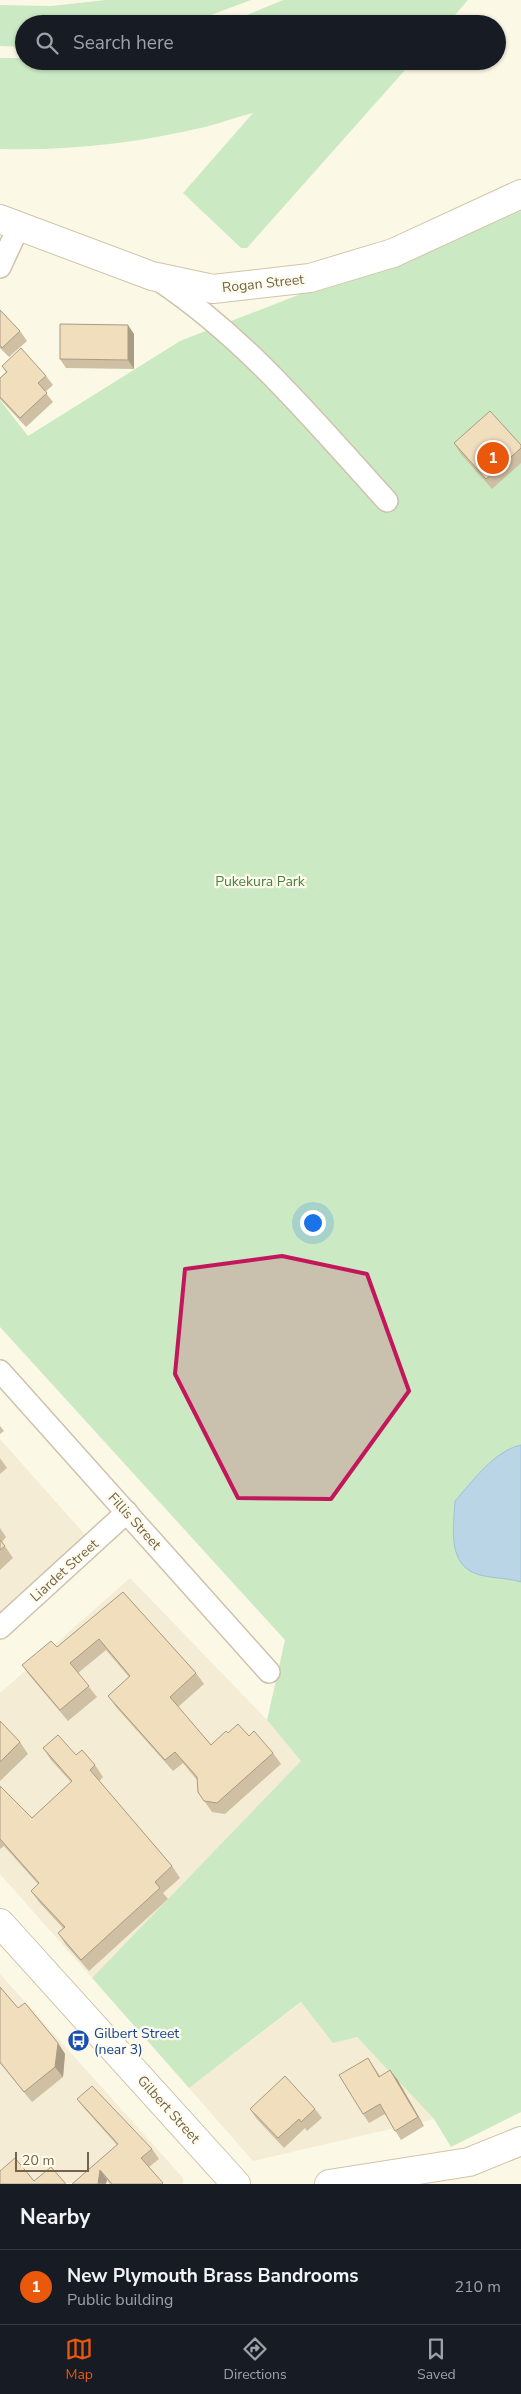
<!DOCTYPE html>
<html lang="en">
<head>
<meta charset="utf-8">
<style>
  :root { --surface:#171b24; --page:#242831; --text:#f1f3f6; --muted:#9ea1a6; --line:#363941; --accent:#ea580c }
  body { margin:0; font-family:"Nunito Sans",sans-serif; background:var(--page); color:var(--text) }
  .scale { position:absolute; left:15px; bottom:12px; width:74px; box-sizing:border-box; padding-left:5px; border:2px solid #75634b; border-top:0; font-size:14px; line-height:18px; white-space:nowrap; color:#75634b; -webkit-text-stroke:4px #fffcec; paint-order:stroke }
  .you { position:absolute; left:312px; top:1222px; width:18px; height:18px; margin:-12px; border:4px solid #fff; border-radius:50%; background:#1a73e8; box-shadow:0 0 0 8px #1a73e833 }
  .badge { display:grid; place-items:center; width:32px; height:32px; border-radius:50%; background:var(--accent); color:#fff; font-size:16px; font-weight:700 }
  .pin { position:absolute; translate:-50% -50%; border:2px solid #fff; box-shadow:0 1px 5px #0006 }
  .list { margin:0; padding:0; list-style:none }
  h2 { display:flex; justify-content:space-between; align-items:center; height:65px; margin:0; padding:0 20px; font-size:21px }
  h2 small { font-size:16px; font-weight:400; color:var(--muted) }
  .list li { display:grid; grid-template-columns:32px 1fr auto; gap:15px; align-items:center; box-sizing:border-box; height:75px; padding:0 20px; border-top:1px solid var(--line) }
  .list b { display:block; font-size:19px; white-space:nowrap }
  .list p { margin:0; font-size:16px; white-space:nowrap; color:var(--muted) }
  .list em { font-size:16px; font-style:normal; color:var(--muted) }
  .icon { flex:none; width:28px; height:28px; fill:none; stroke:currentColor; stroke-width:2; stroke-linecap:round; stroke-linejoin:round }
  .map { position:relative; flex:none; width:521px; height:2184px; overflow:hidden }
  .search { position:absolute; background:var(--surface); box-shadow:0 1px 4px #0004; left:15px; right:15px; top:15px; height:55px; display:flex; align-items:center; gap:12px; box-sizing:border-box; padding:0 18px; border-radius:28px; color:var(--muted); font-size:19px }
  .sheet { height:140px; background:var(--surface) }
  nav { display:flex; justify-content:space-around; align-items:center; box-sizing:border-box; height:70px; border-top:1px solid var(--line); background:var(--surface); font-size:14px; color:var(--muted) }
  nav a { display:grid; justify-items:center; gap:2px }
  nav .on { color:var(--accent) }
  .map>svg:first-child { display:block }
</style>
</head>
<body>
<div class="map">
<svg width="521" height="2184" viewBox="0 0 521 2184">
  <rect width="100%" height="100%" fill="#fcf8e6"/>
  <g fill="#f4ecd4">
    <path d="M 0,1439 L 86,1536 L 0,1612 Z"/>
    <path d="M 130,1578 L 267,1720 L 302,1761 L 92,1978 L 0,1874 L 0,1693 Z"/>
    <path d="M 0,1974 L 183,2178 L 183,2184 L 0,2184 Z"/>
    <path d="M 302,2002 L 333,2042 L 356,2036 L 434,2119 L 253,2161 L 189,2088 Z"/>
  </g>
  <g fill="#cbeac4">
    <path d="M 106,0 L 251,0 L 187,24 L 24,24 L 24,47 L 0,46 L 0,5 L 51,6 Z"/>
    <path d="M 283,0 L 468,0 L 447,24 L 225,24 Z"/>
    <path d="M 0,58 L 24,58 L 24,61 L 413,61 L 247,248 L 241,248 L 183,193 L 253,113 C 237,117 221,123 205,127 C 138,143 69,151 0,149 Z"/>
    <path d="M 521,208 L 521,2112 L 451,2147 L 434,2119 L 357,2037 L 333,2043 L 301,2002 L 189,2088 L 92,1978 L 301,1761 L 267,1720 L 285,1640 L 0,1327 L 0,400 L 28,436 L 180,341 Z"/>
  </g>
  <path fill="#bad5e5" stroke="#a0c2d7" d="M 521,1445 L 521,1582 C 506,1577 486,1579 472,1572 C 447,1560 454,1522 455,1501 C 473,1481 494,1451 521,1445 Z"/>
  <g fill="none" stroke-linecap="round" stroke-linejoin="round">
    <defs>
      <g id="street">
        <path d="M 0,267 L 19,226"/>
        <path d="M 160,281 C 248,340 316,423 387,501"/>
        <path d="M 0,1371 L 269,1672"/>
        <path d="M 0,1628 L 127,1512"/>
      </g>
      <g id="secondary">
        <path d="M 0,219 L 152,276 L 213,289 L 310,278 L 393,253 L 521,194"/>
        <path d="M 0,1923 L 236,2184"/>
        <path d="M 329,2184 L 469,2162 L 521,2141"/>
      </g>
    </defs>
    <use href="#street" stroke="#cec2ac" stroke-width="24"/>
    <use href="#secondary" stroke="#d1c4a9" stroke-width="30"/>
    <use href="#street" stroke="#fff" stroke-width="21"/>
    <use href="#secondary" stroke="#fff" stroke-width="28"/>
  </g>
  <g fill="#cfbfa3">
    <path d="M 0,310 L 20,331 L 27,341 L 9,357 L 0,348 Z"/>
    <path d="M 134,334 L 134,369 L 66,368 L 60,359 Z"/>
    <path d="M 2,366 L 46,376 L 53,385 L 45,392 L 53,402 L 26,427 L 0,399 L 0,378 L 6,372 Z"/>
    <path d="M 454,443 L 521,445 L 521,463 L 492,489 L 460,453 Z"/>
    <path d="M 0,1426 L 4,1431 L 0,1434 Z"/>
    <path d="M 0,1458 L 7,1468 L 0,1474 Z"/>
    <path d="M 0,1528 L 6,1537 L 2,1542 L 13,1558 L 0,1570 Z"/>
    <path d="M 123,1592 L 196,1673 L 204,1684 L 178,1707 L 211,1745 L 228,1733 L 249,1736 L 273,1753 L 281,1764 L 225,1814 L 212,1812 L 198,1792 L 197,1780 L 183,1763 L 173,1771 L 116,1707 L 108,1696 L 129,1677 L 106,1650 L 78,1673 L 97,1697 L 68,1721 L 30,1676 L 22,1665 L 57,1647 Z"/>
    <path d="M 0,1721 L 20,1742 L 28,1754 L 0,1781 Z"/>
    <path d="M 43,1748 L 76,1755 L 95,1765 L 103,1777 L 99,1781 L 172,1866 L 180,1878 L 163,1893 L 168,1899 L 89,1971 L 66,1945 L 58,1933 L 63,1928 L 39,1902 L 31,1891 L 38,1884 L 4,1846 L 0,1849 L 0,1786 L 32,1818 L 71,1782 L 51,1760 Z"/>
    <path d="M 0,1987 L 18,2008 L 58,2043 L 65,2054 L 63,2077 L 32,2102 L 0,2063 Z"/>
    <path d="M 368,2058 L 380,2076 L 397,2079 L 424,2126 L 401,2140 L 385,2114 L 369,2123 L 363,2114 Z"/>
    <path d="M 77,2099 L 152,2149 L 159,2159 L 149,2167 L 163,2184 L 110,2184 L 107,2180 L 72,2184 L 117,2145 L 84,2108 Z"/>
    <path d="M 250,2109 L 315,2109 L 322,2118 L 307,2131 L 305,2128 L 284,2148 L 256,2118 Z"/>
  </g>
  <g fill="#a99b84">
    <path d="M 128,325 L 134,334 L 134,369 L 128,360 Z"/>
    <path d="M 58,2043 L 65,2054 L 63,2077 L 55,2067 Z"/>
    <path d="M 390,2070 L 397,2079 L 424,2126 L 418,2117 Z"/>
    <path d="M 100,2170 L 107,2180 L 106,2184 L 98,2184 Z"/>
  </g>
  <g fill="#f1debd" stroke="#a99b84">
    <path d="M 0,310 L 20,331 L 2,348 L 0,345 Z"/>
    <path d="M 60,324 L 128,325 L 128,360 L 60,359 Z"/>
    <path d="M 21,348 L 46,376 L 38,383 L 47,393 L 20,418 L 0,397 L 0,378 L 7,372 L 2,366 Z"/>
    <path d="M 490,411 L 521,445 L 521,448 L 486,479 L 454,443 Z"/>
    <path d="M 0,1540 L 5,1546 L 0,1550 Z"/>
    <path d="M 123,1592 L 196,1673 L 170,1697 L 211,1745 L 226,1731 L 228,1733 L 238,1724 L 249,1736 L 254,1731 L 273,1753 L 217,1803 L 204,1801 L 198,1792 L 197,1777 L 175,1752 L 165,1760 L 108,1696 L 130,1676 L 99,1639 L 70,1663 L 89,1686 L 60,1710 L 22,1665 L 51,1641 L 57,1647 Z"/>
    <path d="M 0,1721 L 20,1742 L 0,1762 Z"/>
    <path d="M 58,1735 L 76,1755 L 82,1750 L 95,1765 L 90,1770 L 172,1866 L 155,1882 L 160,1888 L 81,1960 L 58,1933 L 65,1927 L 31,1891 L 39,1883 L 0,1839 L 0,1786 L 32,1818 L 72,1781 L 43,1748 Z"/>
    <path d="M 0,1987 L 18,2008 L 25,2003 L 58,2043 L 55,2067 L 24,2092 L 0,2062 Z"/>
    <path d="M 368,2058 L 379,2077 L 390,2070 L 418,2117 L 395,2131 L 380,2104 L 363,2114 L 339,2075 Z"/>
    <path d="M 285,2076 L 315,2109 L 301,2122 L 299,2119 L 278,2138 L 250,2109 Z"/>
    <path d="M 92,2086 L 152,2149 L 141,2158 L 163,2183 L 162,2184 L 112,2184 L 100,2170 L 98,2184 L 72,2184 L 118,2144 L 77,2099 Z"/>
    <path d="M 15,2158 L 34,2181 L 51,2167 L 66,2184 L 0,2184 L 0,2171 Z"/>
  </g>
  <path fill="#c2185b" fill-opacity="0.2" stroke="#c2185b" stroke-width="4" stroke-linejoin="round" d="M 282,1256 L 367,1274 L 409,1391 L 331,1499 L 238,1498 L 175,1374 L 185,1269 Z"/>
  <defs>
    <symbol id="bus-disc" viewBox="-11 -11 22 22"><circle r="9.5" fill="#1a4fb4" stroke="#fffcec"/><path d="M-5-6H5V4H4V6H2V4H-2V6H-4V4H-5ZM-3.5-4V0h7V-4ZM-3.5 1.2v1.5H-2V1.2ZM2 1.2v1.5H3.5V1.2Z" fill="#fff"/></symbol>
  </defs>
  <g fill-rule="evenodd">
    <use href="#bus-disc" x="66" y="2028" width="25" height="25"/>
  </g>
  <g text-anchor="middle" stroke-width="4.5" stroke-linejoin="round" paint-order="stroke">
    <g font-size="14" fill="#75634b" stroke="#fffcec">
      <text transform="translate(263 283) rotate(-6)" y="5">Rogan Street</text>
      <text transform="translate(135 1521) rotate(48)" y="5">Fillis Street</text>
      <text transform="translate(64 1570) rotate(-42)" y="5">Liardet Street</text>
      <text transform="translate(169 2109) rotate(48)" y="5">Gilbert Street</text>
    </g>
    <g font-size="14" fill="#4a8045" stroke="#fffcec">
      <text x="260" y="886">Pukekura Park</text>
    </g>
    <g font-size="14" fill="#164399" stroke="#fffcec" text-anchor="start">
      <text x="94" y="2038">Gilbert Street<tspan x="94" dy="16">(near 3)</tspan></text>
    </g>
  </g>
</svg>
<div class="scale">20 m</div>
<div class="you"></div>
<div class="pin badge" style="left:493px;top:458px">1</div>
<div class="search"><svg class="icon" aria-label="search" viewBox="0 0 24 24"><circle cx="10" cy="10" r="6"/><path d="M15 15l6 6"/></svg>Search here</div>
</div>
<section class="sheet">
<h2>Nearby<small></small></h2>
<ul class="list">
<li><span class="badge">1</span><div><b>New Plymouth Brass Bandrooms</b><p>Public building</p></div><em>210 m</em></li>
</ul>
</section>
<nav>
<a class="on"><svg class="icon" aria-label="map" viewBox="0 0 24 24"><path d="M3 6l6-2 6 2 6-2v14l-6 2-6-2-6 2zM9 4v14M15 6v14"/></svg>Map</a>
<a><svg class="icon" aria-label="directions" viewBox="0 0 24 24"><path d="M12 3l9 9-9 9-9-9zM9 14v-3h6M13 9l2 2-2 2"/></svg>Directions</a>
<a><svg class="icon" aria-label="saved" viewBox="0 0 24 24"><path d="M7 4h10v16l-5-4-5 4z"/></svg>Saved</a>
</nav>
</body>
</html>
